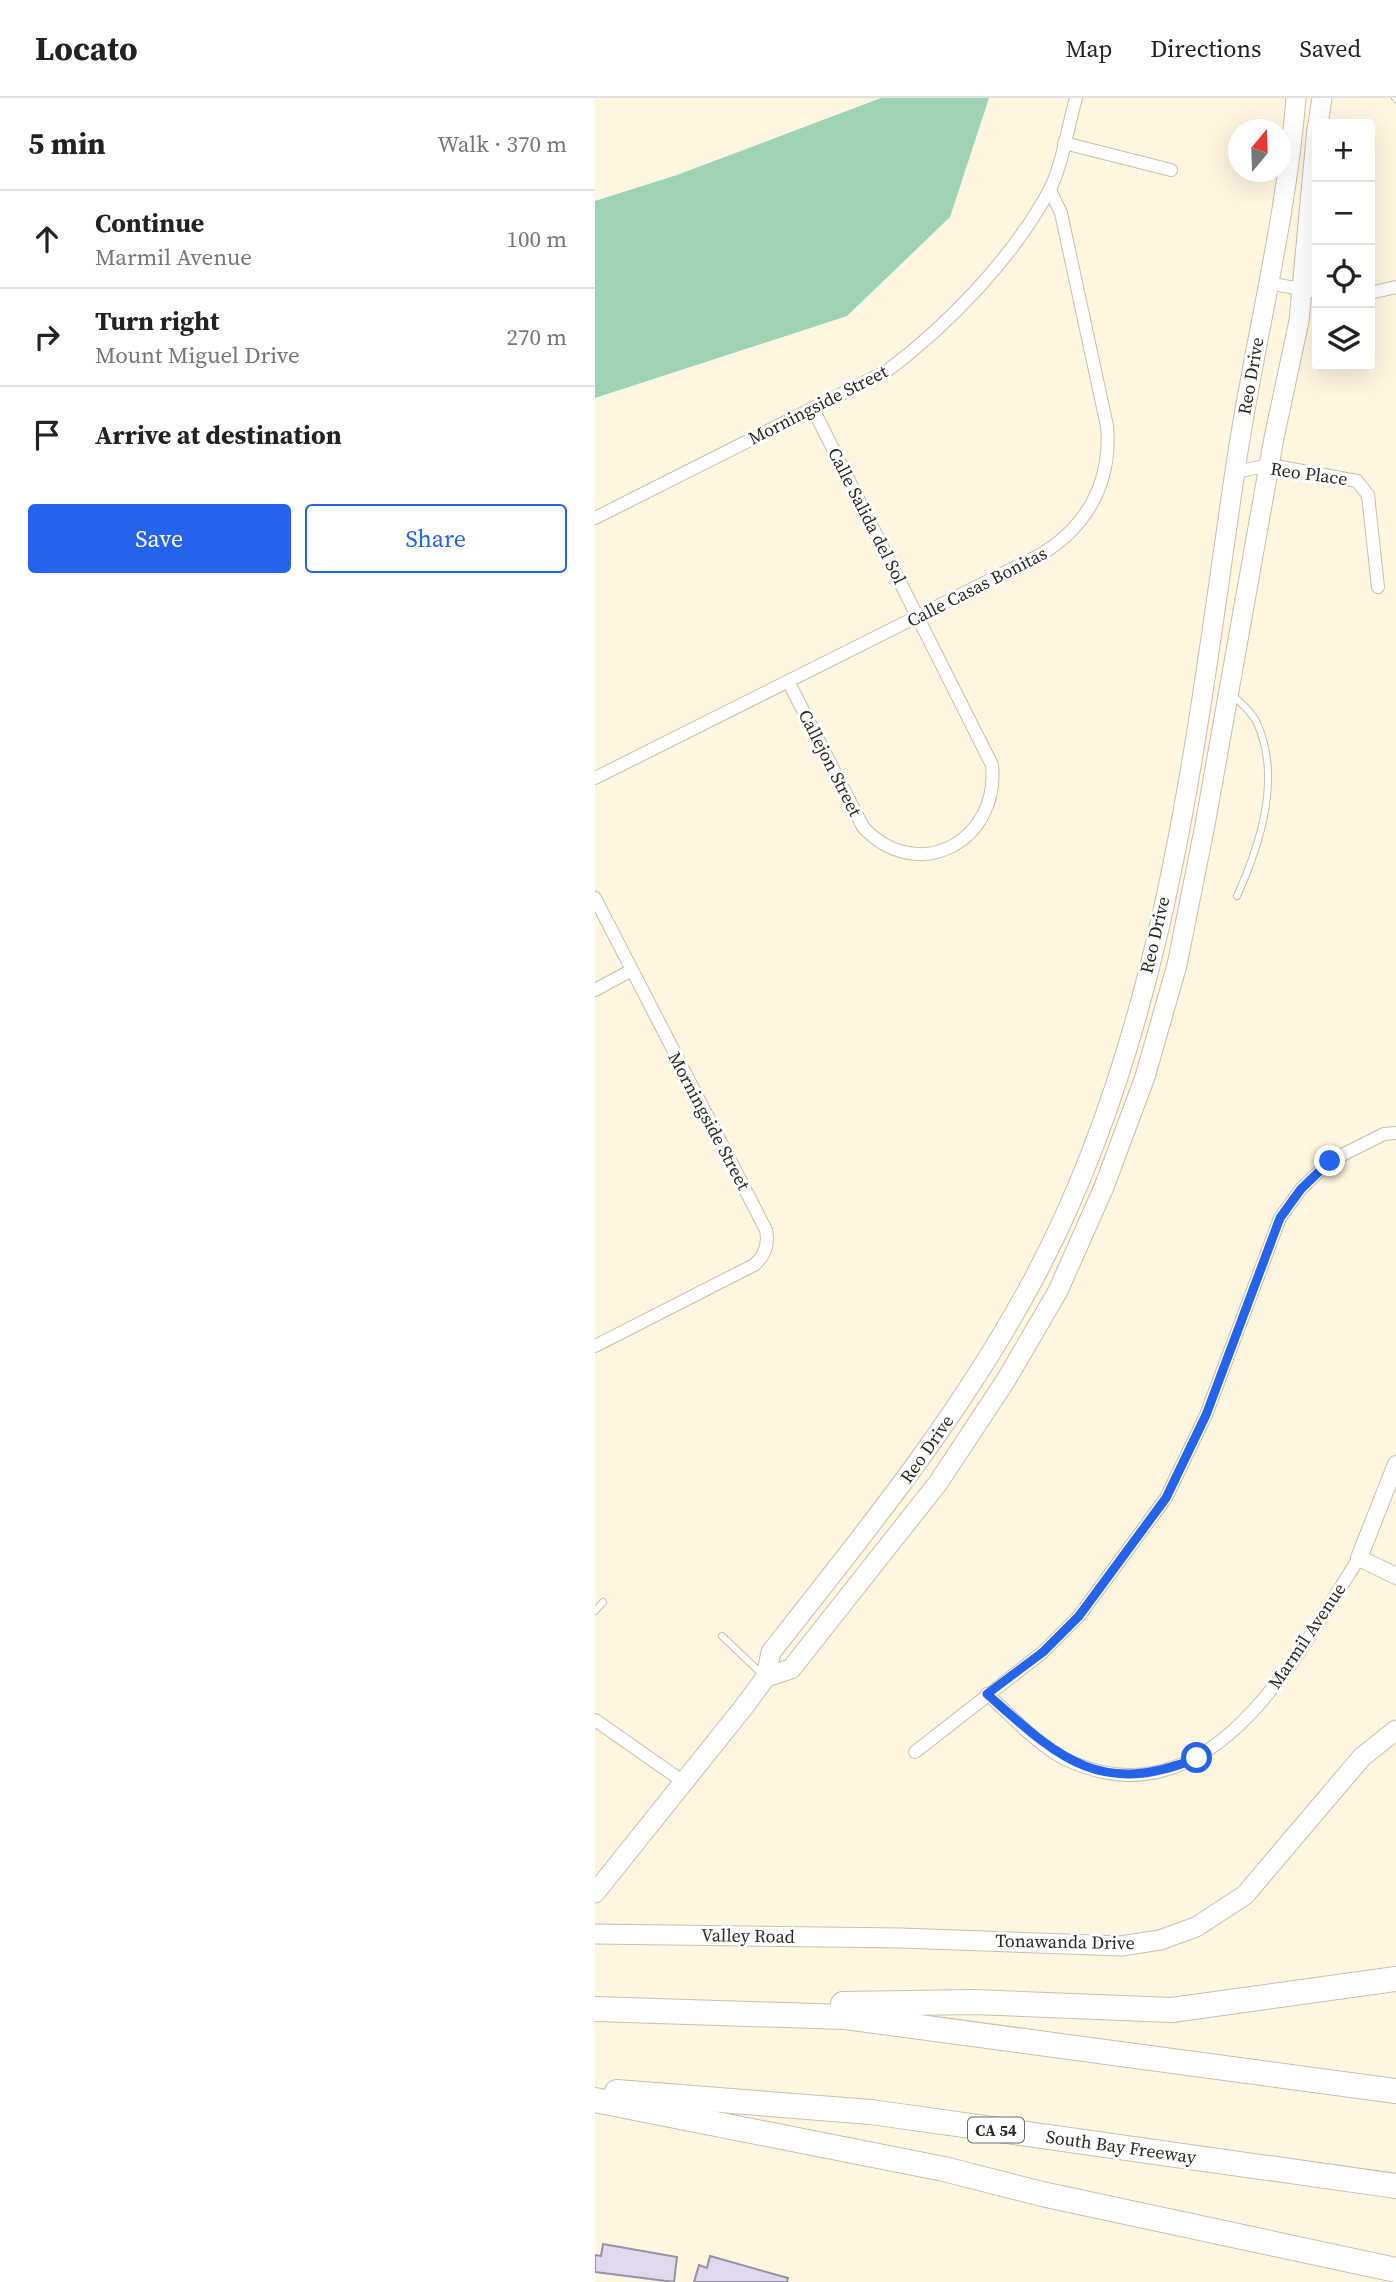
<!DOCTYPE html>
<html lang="en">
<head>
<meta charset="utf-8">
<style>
  :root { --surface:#fff; --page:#f6f6f6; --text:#222; --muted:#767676; --line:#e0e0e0; --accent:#2563eb }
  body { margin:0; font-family:"Source Serif 4",serif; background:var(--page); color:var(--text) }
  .controls { position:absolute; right:21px; top:21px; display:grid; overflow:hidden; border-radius:7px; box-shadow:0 7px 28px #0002 }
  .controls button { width:63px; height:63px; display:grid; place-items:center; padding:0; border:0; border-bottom:2px solid var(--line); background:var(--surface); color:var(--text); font:35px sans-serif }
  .compass { position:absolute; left:633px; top:21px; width:63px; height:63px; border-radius:50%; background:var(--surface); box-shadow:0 7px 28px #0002; rotate:19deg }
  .stop { position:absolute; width:21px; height:21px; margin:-16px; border:5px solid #2563eb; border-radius:50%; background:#fff }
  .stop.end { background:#2563eb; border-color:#fff; box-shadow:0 2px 7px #0008 }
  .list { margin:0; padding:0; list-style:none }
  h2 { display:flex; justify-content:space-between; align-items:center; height:91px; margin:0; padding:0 28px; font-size:30px }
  h2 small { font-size:23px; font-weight:400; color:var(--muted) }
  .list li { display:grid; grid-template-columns:46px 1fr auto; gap:21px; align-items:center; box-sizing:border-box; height:98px; padding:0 28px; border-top:2px solid var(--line) }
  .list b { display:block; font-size:26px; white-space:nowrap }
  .list p { margin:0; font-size:23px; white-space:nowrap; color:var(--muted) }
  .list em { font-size:23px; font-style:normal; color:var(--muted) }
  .actions { display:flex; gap:14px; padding:21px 28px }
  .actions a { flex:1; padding:16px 0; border:2px solid var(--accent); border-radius:7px; text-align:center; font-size:24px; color:var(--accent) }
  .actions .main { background:var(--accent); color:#fff }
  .icon { flex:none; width:38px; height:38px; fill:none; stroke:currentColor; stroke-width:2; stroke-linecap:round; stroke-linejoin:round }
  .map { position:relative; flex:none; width:801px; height:2184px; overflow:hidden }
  header { display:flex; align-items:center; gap:42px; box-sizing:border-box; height:98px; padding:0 35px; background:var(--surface); border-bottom:2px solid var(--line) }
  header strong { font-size:33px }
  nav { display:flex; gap:38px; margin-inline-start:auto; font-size:24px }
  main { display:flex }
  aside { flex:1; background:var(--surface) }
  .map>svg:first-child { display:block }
</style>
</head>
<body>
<header>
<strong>Locato</strong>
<nav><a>Map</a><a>Directions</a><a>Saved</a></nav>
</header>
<main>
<aside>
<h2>5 min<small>Walk · 370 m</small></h2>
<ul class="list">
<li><svg class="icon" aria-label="ahead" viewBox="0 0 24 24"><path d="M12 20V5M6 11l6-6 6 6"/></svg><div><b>Continue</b><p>Marmil Avenue</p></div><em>100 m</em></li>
<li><svg class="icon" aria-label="right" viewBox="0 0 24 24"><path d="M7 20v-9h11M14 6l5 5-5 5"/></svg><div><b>Turn right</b><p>Mount Miguel Drive</p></div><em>270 m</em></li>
<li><svg class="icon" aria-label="arrive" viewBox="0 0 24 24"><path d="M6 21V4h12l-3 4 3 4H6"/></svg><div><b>Arrive at destination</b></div></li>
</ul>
<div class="actions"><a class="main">Save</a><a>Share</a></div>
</aside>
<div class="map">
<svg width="801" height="2184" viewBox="0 0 801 2184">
  <rect width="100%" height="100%" fill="#fef6e1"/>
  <path fill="#9dd2b3" d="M 286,0 L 394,0 L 355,119 L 252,218 L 0,300 L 0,103 L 82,77 Z"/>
  <g fill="#e0d8ec" stroke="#9790a2" stroke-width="2">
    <path d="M 8,2146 L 82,2159 L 79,2184 L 0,2174 L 0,2157 L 6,2158 Z"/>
    <path d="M 115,2158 L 193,2180 L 192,2184 L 99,2184 L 104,2167 L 112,2170 Z"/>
  </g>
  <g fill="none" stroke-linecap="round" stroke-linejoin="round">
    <defs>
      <g id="service">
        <path d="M 800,0 L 801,1"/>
        <path d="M 637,597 C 646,605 657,614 662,625 C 687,680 665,747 642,798"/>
        <path d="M 0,1513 L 8,1504"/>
        <path d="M 127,1538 L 167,1576"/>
      </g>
      <g id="minor">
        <path d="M 469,45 L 576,72"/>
        <path d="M 673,185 L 722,194"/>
        <path d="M 775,195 L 801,189"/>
        <path d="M 640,374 L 675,367 L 762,383 L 773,397 L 783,489"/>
        <path d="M 0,420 L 292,273 C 353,227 417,161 454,93 C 467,69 473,28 481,0"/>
        <path d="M 194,585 L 268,729 C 323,788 405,743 397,667 L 218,311"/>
        <path d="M 0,680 L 443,458 C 492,430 517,384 512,328 L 466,115 L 455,92"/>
        <path d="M 0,800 L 171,1132 C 174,1147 170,1158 159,1167 L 0,1248"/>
        <path d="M 0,892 L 35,873"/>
        <path d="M 392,1596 C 416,1617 441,1646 470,1661 C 615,1730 701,1559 764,1460"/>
        <path d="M 0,1622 L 90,1685"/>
        <path d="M 320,1654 L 448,1554 L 484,1518 L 571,1400 L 611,1317 L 685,1120 L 706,1091 L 735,1063 L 789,1036 L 801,1035"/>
      </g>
      <path id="tertiary" d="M 801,1366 L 764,1460 L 801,1478"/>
      <g id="secondary">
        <path d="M 723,26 L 727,0"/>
        <path d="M 171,1579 L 196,1571 L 343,1385 L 411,1282 L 463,1193 L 509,1089 L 550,979 L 582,867 L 610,727 L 679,340 L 704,223 L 722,30"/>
        <path d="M 0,1795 L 148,1610 L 171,1579 L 176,1554 C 270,1435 365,1318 437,1184 C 570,937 600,646 640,373 C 658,249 691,125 701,0"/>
        <path d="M 0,1836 L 306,1840 L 526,1848 L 565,1842 L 601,1829 L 650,1797 L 767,1659 L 801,1632"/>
      </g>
      <g id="motorway">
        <path d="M 248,1906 L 378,1904 L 577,1912 L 801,1881"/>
        <path d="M 0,1911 L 250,1919 L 801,1993"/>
        <path d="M 22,1994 L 276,2014 L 801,2088"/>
        <path d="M 0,2002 L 349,2071 L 447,2096 L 801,2172"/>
      </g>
    </defs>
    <use href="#service" stroke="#c7beab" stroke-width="8"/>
    <use href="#minor" stroke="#c7beab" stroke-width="14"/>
    <use href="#tertiary" stroke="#c7beab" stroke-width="18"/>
    <use href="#secondary" stroke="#c7beab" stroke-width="21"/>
    <use href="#motorway" stroke="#c7beab" stroke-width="26"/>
    <use href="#service" stroke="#fff" stroke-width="6"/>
    <use href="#minor" stroke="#fff" stroke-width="12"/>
    <use href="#tertiary" stroke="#fff" stroke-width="16"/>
    <use href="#secondary" stroke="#fff" stroke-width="19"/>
    <use href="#motorway" stroke="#fff" stroke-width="24"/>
  </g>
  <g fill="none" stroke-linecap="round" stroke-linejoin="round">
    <path stroke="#2563eb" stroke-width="9" d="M 602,1660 C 503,1701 461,1657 392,1596 L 448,1554 L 484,1518 L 571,1400 L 611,1317 L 685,1120 L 706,1091 L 735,1063"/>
  </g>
  <g text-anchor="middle" stroke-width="6" stroke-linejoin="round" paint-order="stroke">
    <rect fill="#fff" stroke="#6b6964" stroke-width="2" x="373" y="2019.5" width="56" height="25" rx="5"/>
    <g font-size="16" font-weight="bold" fill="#2c2922">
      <text x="401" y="2038">CA 54</text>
    </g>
    <g font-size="18" fill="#2c2922" stroke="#fff">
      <text transform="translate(656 278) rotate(-80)" y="6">Reo Drive</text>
      <text transform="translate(223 307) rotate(-27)" y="6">Morningside Street</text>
      <text transform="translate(714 376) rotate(8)" y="6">Reo Place</text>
      <text transform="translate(272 418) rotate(63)" y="6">Calle Salida del Sol</text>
      <text transform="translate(382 489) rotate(-27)" y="6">Calle Casas Bonitas</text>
      <text transform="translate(235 665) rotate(63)" y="6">Callejon Street</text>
      <text transform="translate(560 837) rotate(-77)" y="6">Reo Drive</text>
      <text transform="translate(114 1023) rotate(62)" y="6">Morningside Street</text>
      <text transform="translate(332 1351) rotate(-55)" y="6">Reo Drive</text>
      <text transform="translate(712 1538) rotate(-56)" y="6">Marmil Avenue</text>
      <text transform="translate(153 1838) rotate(1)" y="6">Valley Road</text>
      <text transform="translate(470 1844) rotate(1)" y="6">Tonawanda Drive</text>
      <text transform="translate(526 2049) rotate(8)" y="6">South Bay Freeway</text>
    </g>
  </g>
</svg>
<div class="controls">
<button>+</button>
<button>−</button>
<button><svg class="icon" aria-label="locate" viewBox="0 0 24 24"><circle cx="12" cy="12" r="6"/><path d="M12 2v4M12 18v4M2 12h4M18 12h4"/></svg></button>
<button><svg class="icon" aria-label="layers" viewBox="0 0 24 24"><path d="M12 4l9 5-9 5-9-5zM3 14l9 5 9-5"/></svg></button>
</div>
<svg class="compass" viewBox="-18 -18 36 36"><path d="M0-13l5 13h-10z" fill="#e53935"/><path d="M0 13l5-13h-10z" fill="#767676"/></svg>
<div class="stop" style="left:602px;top:1660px"></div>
<div class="stop end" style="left:735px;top:1063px"></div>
</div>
</main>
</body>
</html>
